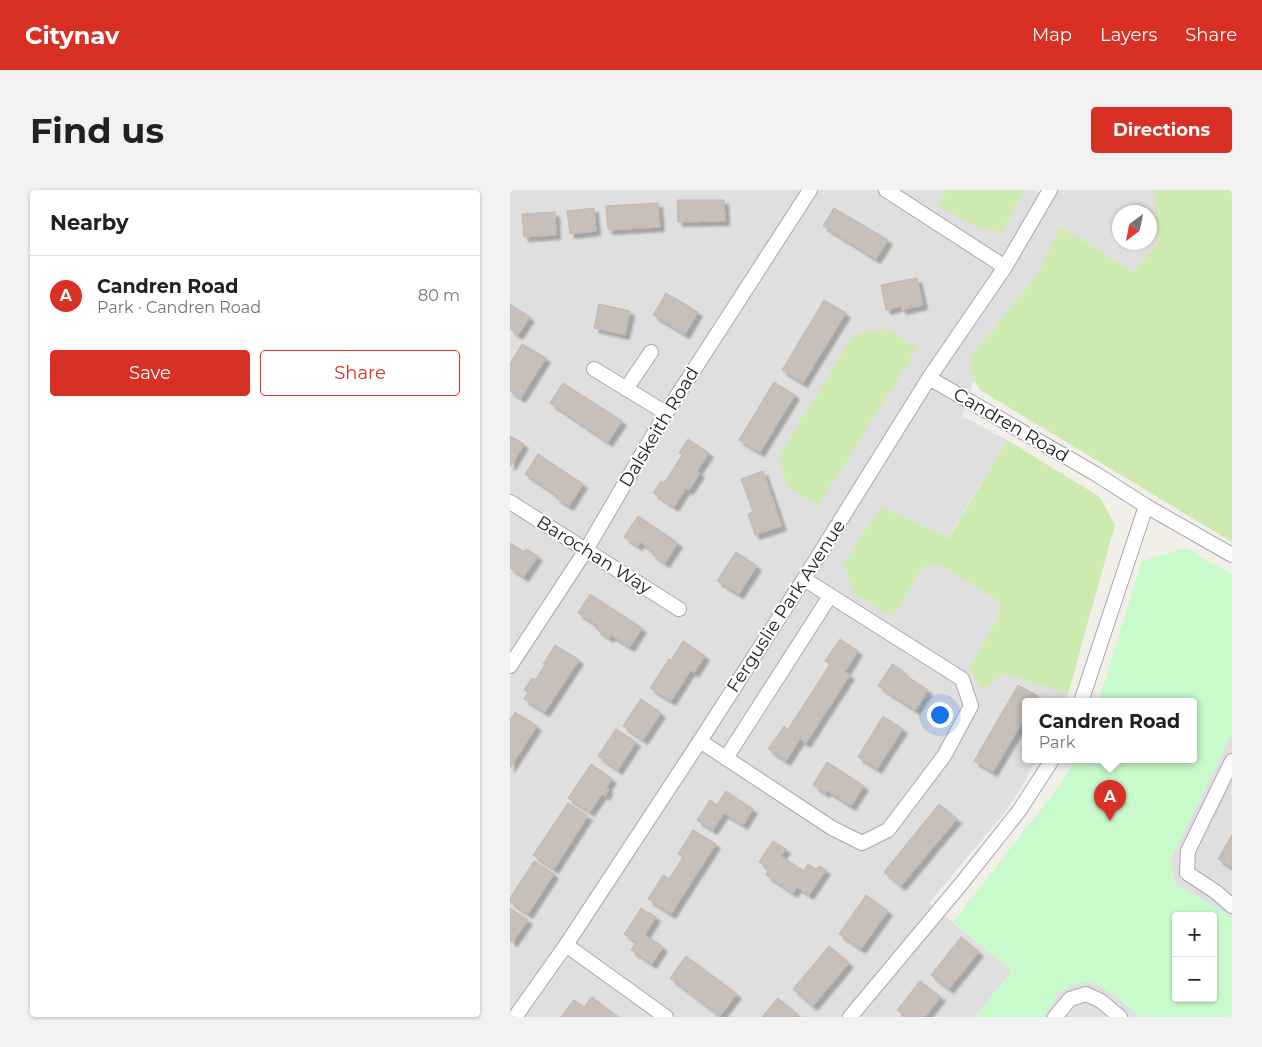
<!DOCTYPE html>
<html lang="en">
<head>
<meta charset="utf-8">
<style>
  :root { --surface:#fff; --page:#f2f2f2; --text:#202124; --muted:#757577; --line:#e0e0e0; --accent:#d93025 }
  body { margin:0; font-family:Montserrat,sans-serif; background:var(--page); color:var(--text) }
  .controls { position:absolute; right:15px; bottom:15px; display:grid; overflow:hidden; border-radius:5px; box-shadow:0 1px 4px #0004 }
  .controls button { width:45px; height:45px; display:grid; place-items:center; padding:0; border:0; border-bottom:1px solid var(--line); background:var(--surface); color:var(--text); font:25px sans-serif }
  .compass { position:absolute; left:602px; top:15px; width:45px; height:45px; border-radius:50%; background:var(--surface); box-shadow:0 1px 4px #0004; rotate:212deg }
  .you { position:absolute; left:429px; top:524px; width:18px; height:18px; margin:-12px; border:4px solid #fff; border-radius:50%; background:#1a73e8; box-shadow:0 0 0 8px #1a73e833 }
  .badge { display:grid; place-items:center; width:32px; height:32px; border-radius:50%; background:var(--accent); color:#fff; font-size:16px; font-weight:700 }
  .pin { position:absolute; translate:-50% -41px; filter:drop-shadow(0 1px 2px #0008) }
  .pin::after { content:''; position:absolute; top:26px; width:18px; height:15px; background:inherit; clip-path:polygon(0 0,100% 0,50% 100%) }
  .popup { position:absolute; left:512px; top:508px; width:175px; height:65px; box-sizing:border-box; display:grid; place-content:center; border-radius:5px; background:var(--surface); filter:drop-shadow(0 1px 4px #0005); font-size:16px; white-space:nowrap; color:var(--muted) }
  .popup b { font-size:19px; color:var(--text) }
  .popup::after { content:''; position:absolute; left:50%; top:100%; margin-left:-10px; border:10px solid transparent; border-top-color:var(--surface) }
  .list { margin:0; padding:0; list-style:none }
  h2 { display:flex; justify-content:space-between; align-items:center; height:65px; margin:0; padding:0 20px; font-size:21px }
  h2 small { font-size:16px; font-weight:400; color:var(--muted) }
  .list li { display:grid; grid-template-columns:32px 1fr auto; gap:15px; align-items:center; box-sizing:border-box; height:80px; padding:0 20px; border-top:1px solid var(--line) }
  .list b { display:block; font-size:19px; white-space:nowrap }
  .list p { margin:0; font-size:16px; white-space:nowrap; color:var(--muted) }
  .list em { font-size:16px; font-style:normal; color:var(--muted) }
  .actions { display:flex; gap:10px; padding:15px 20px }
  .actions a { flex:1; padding:11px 0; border:1px solid var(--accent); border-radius:5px; text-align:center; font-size:18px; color:var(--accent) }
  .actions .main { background:var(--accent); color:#fff }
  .map { position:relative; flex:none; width:722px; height:827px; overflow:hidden; border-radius:5px }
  header { display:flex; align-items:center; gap:30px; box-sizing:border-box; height:70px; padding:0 25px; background:var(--accent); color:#fff }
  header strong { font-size:24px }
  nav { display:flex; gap:28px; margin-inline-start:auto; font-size:18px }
  .intro { display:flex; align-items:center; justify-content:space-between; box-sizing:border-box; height:120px; padding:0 30px }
  h1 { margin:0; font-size:35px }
  .button { padding:12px 22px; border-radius:5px; background:var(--accent); color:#fff; font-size:18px; font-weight:700 }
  main { display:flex; gap:30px; padding:0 30px }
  aside { flex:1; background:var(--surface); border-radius:5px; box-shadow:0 1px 4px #0004 }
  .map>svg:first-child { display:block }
</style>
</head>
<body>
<header>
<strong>Citynav</strong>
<nav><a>Map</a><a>Layers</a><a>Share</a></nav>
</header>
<div class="intro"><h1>Find us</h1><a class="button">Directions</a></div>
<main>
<aside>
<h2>Nearby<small></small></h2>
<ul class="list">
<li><span class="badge">A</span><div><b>Candren Road</b><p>Park · Candren Road</p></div><em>80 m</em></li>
</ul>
<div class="actions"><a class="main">Save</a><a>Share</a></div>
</aside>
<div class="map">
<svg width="722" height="827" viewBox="0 0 722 827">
  <defs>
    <filter id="shadow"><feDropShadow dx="4.5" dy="4.5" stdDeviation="1" flood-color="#0004"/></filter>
  </defs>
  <rect width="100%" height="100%" fill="#f2efe9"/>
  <g fill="#e0dfdf" fill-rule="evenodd">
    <path d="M 0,0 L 436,0 L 428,15 L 492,43 L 514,0 L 524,0 L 538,7 L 542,0 L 641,0 L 645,2 L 644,30 L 649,51 L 624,82 L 550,36 L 528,83 L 460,168 L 464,190 L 452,226 L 497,250 L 438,348 L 387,324 L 371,318 L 382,427 L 413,378 L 425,372 L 490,412 L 488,428 L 459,478 L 472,499 L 495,484 L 558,504 L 554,512 L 516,512 L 516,570 L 526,570 L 513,595 L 496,621 L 419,713 L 502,781 L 465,827 L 0,827 ZM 610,22 L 640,22 L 640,52 L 610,52 Z"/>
    <path d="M 722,542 L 722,729 L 714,722 L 665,694 L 660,672 Z"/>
    <path d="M 570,792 L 585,793 L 603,804 L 630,827 L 533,827 L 550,802 Z"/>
  </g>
  <g fill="#cdebb0">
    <path d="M 436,0 L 514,0 L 492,43 L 464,36 L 428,16 Z"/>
    <path d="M 641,0 L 722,0 L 722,352 L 470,200 L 464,190 L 460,168 L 528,83 L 550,36 L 624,82 L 649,51 L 644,30 L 645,2 Z"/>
    <path d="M 378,138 L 407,159 L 308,316 L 277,297 L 269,266 L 343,145 Z"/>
    <path d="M 497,250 L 590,307 L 605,335 L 558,504 L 495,484 L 472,500 L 459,478 L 488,428 L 490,412 L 425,372 L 413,378 L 382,427 L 343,403 L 334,373 L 371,317 L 387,324 L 439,348 Z"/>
  </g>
  <path fill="#c8facc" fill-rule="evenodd" d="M 676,358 L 722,384 L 722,542 L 660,672 L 665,694 L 714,722 L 722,729 L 722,827 L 630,827 L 603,804 L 585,793 L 570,792 L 550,802 L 533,827 L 465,827 L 502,781 L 443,732 L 553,591 L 564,570 L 684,570 L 684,512 L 588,512 L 632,371 ZM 666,726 L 703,726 L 703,808 L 666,808 Z"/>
  <g fill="#c7bfb8" stroke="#c4b6ab" filter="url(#shadow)">
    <path d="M 167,10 L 214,10 L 215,31 L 168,32 Z"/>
    <path d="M 148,13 L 150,37 L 98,40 L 96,16 Z"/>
    <path d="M 84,18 L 86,41 L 60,44 L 57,21 Z"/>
    <path d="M 324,18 L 378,50 L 366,69 L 313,36 Z"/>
    <path d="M 45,22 L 46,45 L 14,47 L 12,24 Z"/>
    <path d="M 407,88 L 413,115 L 392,120 L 391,116 L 376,120 L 371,95 Z"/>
    <path d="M 156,103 L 188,122 L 175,144 L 143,125 Z"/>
    <path d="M 314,110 L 336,123 L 293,193 L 272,180 Z"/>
    <path d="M 0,114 L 20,127 L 8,145 L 0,139 Z"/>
    <path d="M 89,114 L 120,121 L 115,145 L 84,138 Z"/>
    <path d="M 12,154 L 36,168 L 11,208 L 0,201 L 0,174 Z"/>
    <path d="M 264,192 L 285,205 L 250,262 L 229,250 Z"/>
    <path d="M 53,193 L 112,231 L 98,252 L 40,213 Z"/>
    <path d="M 0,246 L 14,254 L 1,276 L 0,275 Z"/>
    <path d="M 178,249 L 199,263 L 187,281 L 190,283 L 179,300 L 176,298 L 164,317 L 143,303 L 151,291 L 154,293 L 172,265 L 169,263 Z"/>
    <path d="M 28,264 L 73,294 L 59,316 L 46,308 L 48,306 L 15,284 Z"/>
    <path d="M 253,281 L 272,336 L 245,345 L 238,324 L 243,322 L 231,289 Z"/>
    <path d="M 128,326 L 168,353 L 155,373 L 142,364 L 143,361 L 130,352 L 128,356 L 114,347 Z"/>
    <path d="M 0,353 L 14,362 L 16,359 L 28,366 L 14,387 L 0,378 Z"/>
    <path d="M 226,362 L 247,376 L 229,404 L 207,391 Z"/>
    <path d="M 80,404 L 132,438 L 120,457 L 101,445 L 99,448 L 86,439 L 88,436 L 68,423 Z"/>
    <path d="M 330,449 L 348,461 L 335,482 L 340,485 L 296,553 L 290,549 L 276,571 L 258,559 L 274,536 L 278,539 L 320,474 L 315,471 Z"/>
    <path d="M 173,451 L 195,466 L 184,483 L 181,480 L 161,511 L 140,498 L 159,469 L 161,470 Z"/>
    <path d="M 45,455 L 69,470 L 35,522 L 14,509 L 18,502 L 14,500 L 22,488 L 25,490 L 35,475 L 33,474 Z"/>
    <path d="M 382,474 L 393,481 L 392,483 L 418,500 L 405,520 L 368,496 Z"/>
    <path d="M 508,495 L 528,506 L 524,512 L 516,512 L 516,526 L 483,582 L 464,571 Z"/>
    <path d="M 131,509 L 151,523 L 133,550 L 113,536 Z"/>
    <path d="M 5,522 L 27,536 L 0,578 L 0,527 L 2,528 Z"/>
    <path d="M 373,526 L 393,539 L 367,579 L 348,567 Z"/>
    <path d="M 106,539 L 126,552 L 108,580 L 88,566 Z"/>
    <path d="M 317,572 L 354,596 L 341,616 L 316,600 L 315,603 L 303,595 Z"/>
    <path d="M 81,574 L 102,589 L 96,598 L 99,599 L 95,606 L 92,604 L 80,622 L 58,608 Z"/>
    <path d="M 216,601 L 243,619 L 233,635 L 214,623 L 203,640 L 187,630 L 200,610 L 207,615 Z"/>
    <path d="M 58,613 L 78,626 L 44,679 L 23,665 Z"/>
    <path d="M 429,614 L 447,629 L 391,696 L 374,682 Z"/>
    <path d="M 183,640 L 206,654 L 161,724 L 138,709 L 153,685 L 159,689 L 173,667 L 168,664 Z"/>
    <path d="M 722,645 L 722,678 L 708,669 Z"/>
    <path d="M 263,651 L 276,659 L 271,666 L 294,681 L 298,674 L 306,679 L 309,676 L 316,680 L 299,705 L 287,697 L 283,703 L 256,685 L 259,679 L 249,672 Z"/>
    <path d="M 24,671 L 44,684 L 18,724 L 0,712 L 0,708 Z"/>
    <path d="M 356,705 L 378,721 L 351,759 L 329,744 Z"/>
    <path d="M 0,718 L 18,730 L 3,752 L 0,751 Z"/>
    <path d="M 131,718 L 146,727 L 135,745 L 153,757 L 142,774 L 121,760 L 126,752 L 114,744 Z"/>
    <path d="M 451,747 L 469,762 L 439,799 L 421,785 Z"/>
    <path d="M 319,756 L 339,773 L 303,816 L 283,799 Z"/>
    <path d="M 176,766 L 227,804 L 210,826 L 160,788 Z"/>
    <path d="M 410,791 L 431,807 L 415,827 L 396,827 L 387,820 Z"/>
    <path d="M 82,807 L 107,826 L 106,827 L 51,827 L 64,810 L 74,817 Z"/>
    <path d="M 268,808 L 287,824 L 285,827 L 252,827 Z"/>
  </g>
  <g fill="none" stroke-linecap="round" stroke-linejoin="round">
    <defs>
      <g id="minor">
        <path d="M 376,0 L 495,77"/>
        <path d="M 84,179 L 156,223"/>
        <path d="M 419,188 L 586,284 L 636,316 L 722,365"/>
        <path d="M 116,199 L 141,162"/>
        <path d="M 0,312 L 169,419"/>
        <path d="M 0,476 L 76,360 L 156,223 L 300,0"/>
        <path d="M 571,512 L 636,316"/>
        <path d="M 190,551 L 322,638 L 352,653 L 378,640 L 434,566 L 461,516 L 452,489 L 294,389"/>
        <path d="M 216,568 L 320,406"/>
        <path d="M 722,571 L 678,661 L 677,683 L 706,702 L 722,716"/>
        <path d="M 56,755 L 156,827"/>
        <path d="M 5,827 L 56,755 L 190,551 L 294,389 L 419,188 L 495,77 L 540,0"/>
        <path d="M 340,827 L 451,694 L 509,621 L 542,570"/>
        <path d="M 545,827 L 560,809 L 576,804 L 591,811 L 610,827"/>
      </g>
    </defs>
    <use href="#minor" stroke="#a9a9a9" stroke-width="16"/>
    <use href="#minor" stroke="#fff" stroke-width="14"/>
  </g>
  <g text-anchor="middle" stroke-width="4" stroke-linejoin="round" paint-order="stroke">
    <g font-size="18" fill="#222" stroke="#fff">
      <text transform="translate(501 235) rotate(30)" y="6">Candren Road</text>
      <text transform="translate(149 237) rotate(-59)" y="6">Dalskeith Road</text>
      <text transform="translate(84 365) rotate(32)" y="6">Barochan Way</text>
      <text transform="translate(276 416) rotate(-57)" y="6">Ferguslie Park Avenue</text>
    </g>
  </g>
</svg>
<div class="controls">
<button>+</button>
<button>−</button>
</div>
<svg class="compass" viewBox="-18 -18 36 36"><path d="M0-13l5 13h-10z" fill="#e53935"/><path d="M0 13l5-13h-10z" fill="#757577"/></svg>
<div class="you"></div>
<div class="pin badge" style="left:600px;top:631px">A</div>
<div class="popup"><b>Candren Road</b>Park</div>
</div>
</main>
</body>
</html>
